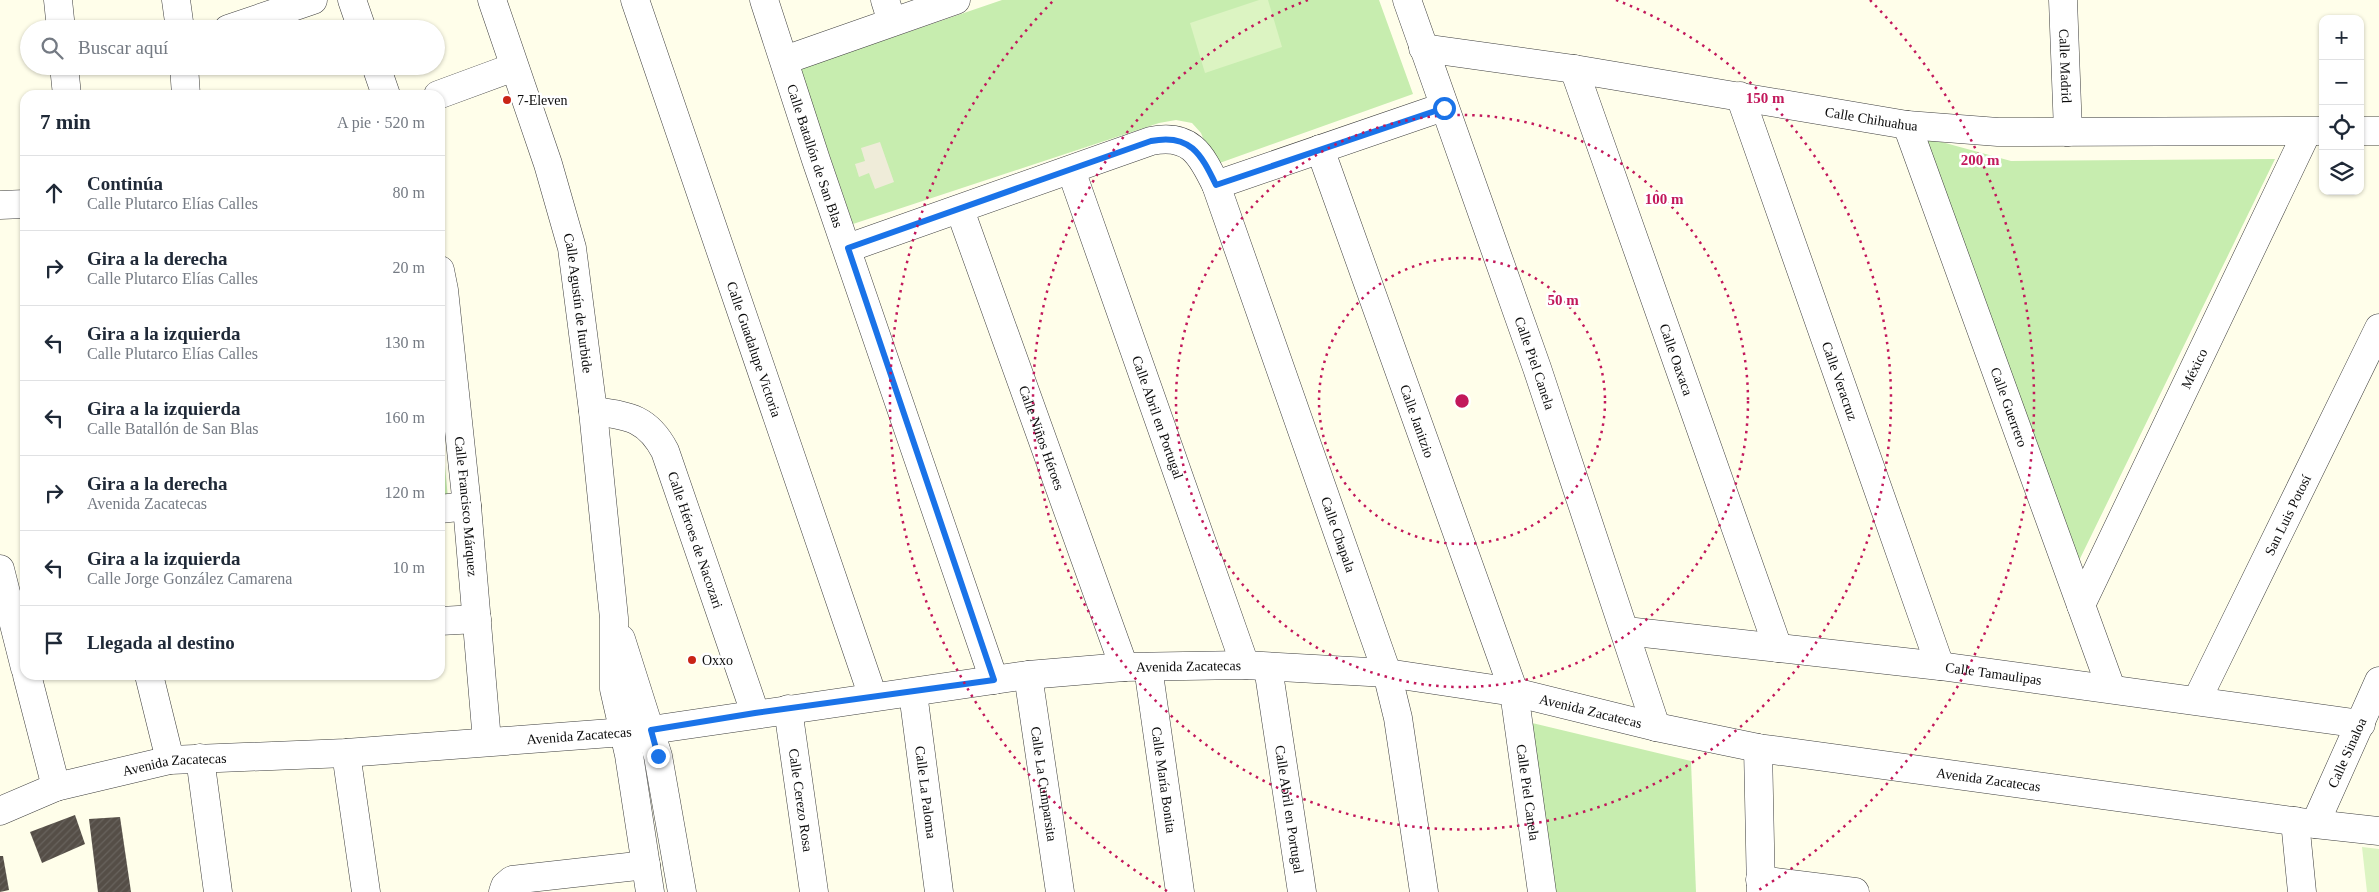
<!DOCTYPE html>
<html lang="es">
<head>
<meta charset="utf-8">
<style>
  :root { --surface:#fff; --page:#f2f2f3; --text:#1f2937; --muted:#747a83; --line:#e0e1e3 }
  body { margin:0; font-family:"Times New Roman",serif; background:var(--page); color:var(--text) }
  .controls { position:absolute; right:15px; top:15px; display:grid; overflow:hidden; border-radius:10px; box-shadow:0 1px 4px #0004 }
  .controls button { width:45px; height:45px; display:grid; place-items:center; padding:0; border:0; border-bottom:1px solid var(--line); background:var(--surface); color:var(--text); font:25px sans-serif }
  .stop { position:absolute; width:15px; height:15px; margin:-11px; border:4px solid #1a73e8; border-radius:50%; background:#fff }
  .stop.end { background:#1a73e8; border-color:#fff; box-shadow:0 1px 5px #0008 }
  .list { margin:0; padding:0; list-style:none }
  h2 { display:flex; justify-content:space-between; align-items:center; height:65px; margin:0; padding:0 20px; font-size:21px }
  h2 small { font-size:16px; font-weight:400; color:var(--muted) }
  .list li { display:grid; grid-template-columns:32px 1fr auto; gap:15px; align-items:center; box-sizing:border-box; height:75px; padding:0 20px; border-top:1px solid var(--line) }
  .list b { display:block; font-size:19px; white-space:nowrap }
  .list p { margin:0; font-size:16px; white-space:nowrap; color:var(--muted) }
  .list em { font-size:16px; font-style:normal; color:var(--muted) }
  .icon { flex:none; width:28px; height:28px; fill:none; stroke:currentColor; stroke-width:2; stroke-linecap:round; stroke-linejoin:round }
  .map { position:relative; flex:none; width:2379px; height:892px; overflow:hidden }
  .search { position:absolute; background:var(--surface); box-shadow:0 1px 4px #0004; left:20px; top:20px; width:425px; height:55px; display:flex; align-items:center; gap:12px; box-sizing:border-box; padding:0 18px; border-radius:28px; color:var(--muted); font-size:19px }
  .panel { position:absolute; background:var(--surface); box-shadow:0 1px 4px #0004; left:20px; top:90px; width:425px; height:590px; border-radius:15px }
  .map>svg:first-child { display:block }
</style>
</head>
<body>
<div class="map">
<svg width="2379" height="892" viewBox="0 0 2379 892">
  <defs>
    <pattern id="building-hatch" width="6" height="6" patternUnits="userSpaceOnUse" patternTransform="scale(1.25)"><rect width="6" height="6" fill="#554e47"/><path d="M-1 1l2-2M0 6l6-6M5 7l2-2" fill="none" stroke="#68635d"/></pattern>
  </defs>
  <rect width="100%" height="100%" fill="#fffeea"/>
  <g fill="#c7edaf">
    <path d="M 1002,0 L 1379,0 L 1413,94 L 1214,165 L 1201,133 L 1192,123 L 1176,120 L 1159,123 L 853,224 L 800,69 Z"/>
    <path d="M 1916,135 L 2011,161 L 2275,159 L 2072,575 Z"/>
    <path d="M 440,410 L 448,499 L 440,500 Z"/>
    <path d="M 1528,722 L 1691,761 L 1696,892 L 1553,892 Z"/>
  </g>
  <g fill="#dcf4c2">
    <path d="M 1259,0 L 1268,0 L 1282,47 L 1205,73 L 1190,23 Z"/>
    <path d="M 2362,847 L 2379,849 L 2379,892 L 2367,892 Z"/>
  </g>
  <path fill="#efecd9" d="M 880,142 L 894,182 L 875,189 L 869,173 L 859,177 L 855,164 L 865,161 L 861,148 Z"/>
  <g fill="url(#building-hatch)">
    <path d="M 75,815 L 85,844 L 42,863 L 30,832 Z"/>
    <path d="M 120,817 L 131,892 L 98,892 L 89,819 Z"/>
    <path d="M 0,856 L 3,856 L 9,890 L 0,892 Z"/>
  </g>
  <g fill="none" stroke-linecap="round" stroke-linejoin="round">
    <defs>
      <g id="minor">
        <path d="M 58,0 L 61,29"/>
        <path d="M 176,0 L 180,29"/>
        <path d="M 352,0 L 362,29"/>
        <path id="s1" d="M 492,0 L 548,164 L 572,248 L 593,411 L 614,618 L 614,689 L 629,755 L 650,892"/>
        <path id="s2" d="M 635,0 L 873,697"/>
        <path id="s3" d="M 764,0 L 816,160 L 994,680"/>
        <path d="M 885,0 L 892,22"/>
        <path id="s4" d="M 1407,0 L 1537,368 L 1656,727"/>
        <path id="s5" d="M 2063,0 L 2068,132"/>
        <path d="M 228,29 L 313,0"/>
        <path id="s6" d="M 1423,48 L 1574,69 L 1907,125 L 1998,132 L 2323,131"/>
        <path d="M 785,60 L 956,0"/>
        <path d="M 64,66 L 67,95"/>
        <path d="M 184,66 L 186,95"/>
        <path d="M 376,66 L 386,95"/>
        <path id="s7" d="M 1574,69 L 1778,648"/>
        <path d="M 438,95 L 514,67"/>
        <path id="s8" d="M 1740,96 L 1940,666"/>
        <path id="s9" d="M 1907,125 L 2111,688"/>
        <path d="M 2360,131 L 2379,131"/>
        <path id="s10" d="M 1320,149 L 1514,692 L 1542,892"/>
        <path id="s11" d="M 1071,170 L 1245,665"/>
        <path d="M 1216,185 L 1443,107"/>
        <path d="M 0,205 L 25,204"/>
        <path id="s12" d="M 960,210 L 1124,667"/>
        <path id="s13" d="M 848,248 L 1151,141 C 1190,133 1201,154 1216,185 L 1387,673 L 1398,718 L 1424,892"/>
        <path id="s14" d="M 440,270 L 444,290 L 467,506 L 487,741"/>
        <path id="s15" d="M 593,411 C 628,416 647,417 665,451 L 755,713"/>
        <path d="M 440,509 L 467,506"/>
        <path d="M 0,569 L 25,668"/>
        <path id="s16" d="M 2081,605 L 2307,132"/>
        <path d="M 440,621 L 477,619"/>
        <path id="s17" d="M 1626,631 L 1940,666 L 2361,724"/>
        <path d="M 621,639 L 658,756 L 682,892"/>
        <path id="s18" d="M 1148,667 L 1180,892"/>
        <path id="s19" d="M 1268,667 L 1302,892"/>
        <path d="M 27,675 L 56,787"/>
        <path d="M 149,675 L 170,760"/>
        <path id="s20" d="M 1028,675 L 1060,892"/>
        <path id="s21" d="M 913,693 L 939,892"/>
        <path id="s22" d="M 2197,700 L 2379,328"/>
        <path id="s23" d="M 788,709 L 814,892"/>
        <path d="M 1758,748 L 1761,892"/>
        <path d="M 346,753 L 366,892"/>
        <path d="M 200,758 L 218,892"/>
        <path id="s24" d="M 0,811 L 56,787 L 170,760 L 346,753 L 651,730 L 1028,675 L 1124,667 L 1245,665 L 1387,673 L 1514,692 L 1656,727 L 1758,748 L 2315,824 L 2379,831"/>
        <path d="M 2295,821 L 2302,892"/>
        <path id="s25" d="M 2315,824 L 2379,681"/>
        <path d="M 1760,880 L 1855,892"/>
        <path d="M 503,892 L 505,886 L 512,880 L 646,865"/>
      </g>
    </defs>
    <use href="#minor" stroke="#3e3e3e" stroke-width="29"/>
    <use href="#minor" stroke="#fff" stroke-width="28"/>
  </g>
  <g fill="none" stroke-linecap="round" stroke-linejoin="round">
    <path stroke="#1a73e8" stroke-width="6" d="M 658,756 L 651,730 L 755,713 L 994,680 L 848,248 L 1151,141 C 1190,133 1201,154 1216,185 L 1444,108"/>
  </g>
  <g fill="none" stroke="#c2185b" stroke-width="2.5" stroke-dasharray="2.5 5">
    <circle cx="1462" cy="401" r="143"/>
    <circle cx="1462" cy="401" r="286"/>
    <path d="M1616 0A429 429 0 1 1 1308 0"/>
    <path d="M1167 891A572 572 0 0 1 1054 0M1870 0A572 572 0 0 1 1757 891"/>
  </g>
  <g fill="#c92416" stroke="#fff" stroke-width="2">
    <circle cx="507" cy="100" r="5"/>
    <circle cx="692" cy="660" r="5"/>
  </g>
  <g text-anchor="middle" stroke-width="5" stroke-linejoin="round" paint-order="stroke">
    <g font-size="14" fill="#0b0b0b" stroke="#fff">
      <text dy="5" stroke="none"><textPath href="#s5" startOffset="66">Calle Madrid</textPath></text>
      <text dy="5" stroke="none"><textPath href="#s6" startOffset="454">Calle Chihuahua</textPath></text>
      <text dy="5" stroke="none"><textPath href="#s3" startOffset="164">Calle Batallón de San Blas</textPath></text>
      <text dy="5" stroke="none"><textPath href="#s1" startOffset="316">Calle Agustín de Iturbide</textPath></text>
      <text dy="5" stroke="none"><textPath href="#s2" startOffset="369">Calle Guadalupe Victoria</textPath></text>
      <text dy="5" stroke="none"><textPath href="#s7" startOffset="308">Calle Oaxaca</textPath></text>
      <text dy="5" stroke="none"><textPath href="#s4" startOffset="385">Calle Piel Canela</textPath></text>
      <text dy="5" stroke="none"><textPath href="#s16" startOffset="262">México</textPath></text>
      <text dy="5" stroke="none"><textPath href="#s8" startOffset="302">Calle Veracruz</textPath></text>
      <text dy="5" stroke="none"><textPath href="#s9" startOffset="300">Calle Guerrero</textPath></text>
      <text dy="5" stroke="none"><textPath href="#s11" startOffset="262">Calle Abril en Portugal</textPath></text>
      <text dy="5" stroke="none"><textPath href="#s10" startOffset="289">Calle Janitzio</textPath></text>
      <text dy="5" stroke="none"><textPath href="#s12" startOffset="242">Calle Niños Héroes</textPath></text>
      <text dy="5" stroke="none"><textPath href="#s14" startOffset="238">Calle Francisco Márquez</textPath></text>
      <text dy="5" stroke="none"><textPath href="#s22" startOffset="206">San Luis Potosí</textPath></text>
      <text dy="5" stroke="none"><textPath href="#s13" startOffset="779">Calle Chapala</textPath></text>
      <text dy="5" stroke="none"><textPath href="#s15" startOffset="181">Calle Héroes de Nacozari</textPath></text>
      <text dy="5" stroke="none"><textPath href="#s24" startOffset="1202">Avenida Zacatecas</textPath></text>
      <text dy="5" stroke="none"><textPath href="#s17" startOffset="370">Calle Tamaulipas</textPath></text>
      <text dy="5" stroke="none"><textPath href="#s24" startOffset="1608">Avenida Zacatecas</textPath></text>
      <text dy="5" stroke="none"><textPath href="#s24" startOffset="588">Avenida Zacatecas</textPath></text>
      <text dy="5" stroke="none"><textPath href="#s25" startOffset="78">Calle Sinaloa</textPath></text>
      <text dy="5" stroke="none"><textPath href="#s24" startOffset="182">Avenida Zacatecas</textPath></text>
      <text dy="5" stroke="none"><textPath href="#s18" startOffset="114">Calle María Bonita</textPath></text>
      <text dy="5" stroke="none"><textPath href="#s24" startOffset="2012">Avenida Zacatecas</textPath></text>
      <text dy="5" stroke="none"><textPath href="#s20" startOffset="110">Calle La Cumparsita</textPath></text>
      <text dy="5" stroke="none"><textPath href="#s21" startOffset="100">Calle La Paloma</textPath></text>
      <text dy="5" stroke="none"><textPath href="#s10" startOffset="678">Calle Piel Canela</textPath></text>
      <text dy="5" stroke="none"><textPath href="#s23" startOffset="92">Calle Cerezo Rosa</textPath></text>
      <text dy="5" stroke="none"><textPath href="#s19" startOffset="144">Calle Abril en Portugal</textPath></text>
    </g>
    <g font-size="14" fill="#0b0b0b" stroke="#fff" text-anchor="start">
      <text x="517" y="105">7-Eleven</text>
      <text x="702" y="665">Oxxo</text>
    </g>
  </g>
  <circle cx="1462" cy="401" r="8" fill="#c2185b" stroke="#fff" stroke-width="2.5"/>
  <g font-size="15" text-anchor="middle" font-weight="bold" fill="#c2185b" stroke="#fff" stroke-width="5" stroke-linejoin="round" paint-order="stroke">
    <text x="1765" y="103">150 m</text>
    <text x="1980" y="165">200 m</text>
    <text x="1664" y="204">100 m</text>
    <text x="1563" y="305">50 m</text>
  </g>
</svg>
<div class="controls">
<button>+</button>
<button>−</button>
<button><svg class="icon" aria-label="locate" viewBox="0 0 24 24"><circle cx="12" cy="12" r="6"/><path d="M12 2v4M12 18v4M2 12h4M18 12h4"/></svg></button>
<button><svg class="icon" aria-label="layers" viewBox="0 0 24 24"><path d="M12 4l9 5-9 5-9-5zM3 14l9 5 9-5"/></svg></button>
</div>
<div class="stop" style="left:1444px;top:108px"></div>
<div class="stop end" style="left:658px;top:756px"></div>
<div class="search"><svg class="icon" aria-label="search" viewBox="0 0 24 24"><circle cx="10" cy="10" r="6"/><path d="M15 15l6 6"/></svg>Buscar aquí</div>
<section class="panel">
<h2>7 min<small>A pie · 520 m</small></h2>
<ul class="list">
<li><svg class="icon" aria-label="ahead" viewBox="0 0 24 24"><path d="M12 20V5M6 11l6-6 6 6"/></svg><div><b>Continúa</b><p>Calle Plutarco Elías Calles</p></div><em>80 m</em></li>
<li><svg class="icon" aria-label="right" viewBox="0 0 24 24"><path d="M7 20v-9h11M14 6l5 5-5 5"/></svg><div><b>Gira a la derecha</b><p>Calle Plutarco Elías Calles</p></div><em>20 m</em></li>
<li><svg class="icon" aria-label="left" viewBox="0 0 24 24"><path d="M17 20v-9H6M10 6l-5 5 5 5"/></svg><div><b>Gira a la izquierda</b><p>Calle Plutarco Elías Calles</p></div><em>130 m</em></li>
<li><svg class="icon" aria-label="left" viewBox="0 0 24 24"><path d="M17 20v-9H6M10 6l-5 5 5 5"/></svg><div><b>Gira a la izquierda</b><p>Calle Batallón de San Blas</p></div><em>160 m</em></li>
<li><svg class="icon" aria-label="right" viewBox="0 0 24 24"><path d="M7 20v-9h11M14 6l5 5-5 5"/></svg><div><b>Gira a la derecha</b><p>Avenida Zacatecas</p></div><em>120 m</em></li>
<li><svg class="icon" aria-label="left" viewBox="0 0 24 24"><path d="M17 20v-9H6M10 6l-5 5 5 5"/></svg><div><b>Gira a la izquierda</b><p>Calle Jorge González Camarena</p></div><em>10 m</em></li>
<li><svg class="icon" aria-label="arrive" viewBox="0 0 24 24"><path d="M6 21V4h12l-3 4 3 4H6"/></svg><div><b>Llegada al destino</b></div></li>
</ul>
</section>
</div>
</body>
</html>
